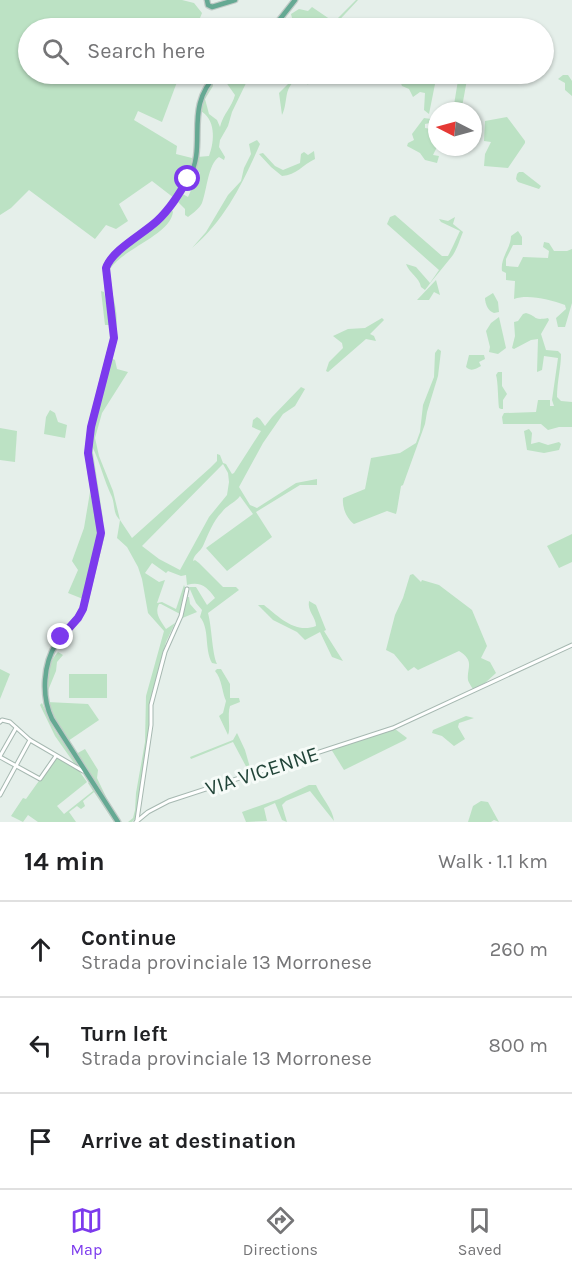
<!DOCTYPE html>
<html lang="en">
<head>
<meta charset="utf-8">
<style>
  :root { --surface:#fff; --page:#f6f6f6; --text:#202124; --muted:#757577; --line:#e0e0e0; --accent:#7c3aed }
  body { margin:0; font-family:Karla,sans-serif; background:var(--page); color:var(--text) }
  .compass { position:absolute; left:428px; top:102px; width:54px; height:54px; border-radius:50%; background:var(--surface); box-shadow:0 2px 4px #0004; rotate:276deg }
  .stop { position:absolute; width:18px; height:18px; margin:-14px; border:4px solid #7c3aed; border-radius:50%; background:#fff }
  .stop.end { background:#7c3aed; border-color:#fff; box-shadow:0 2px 6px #0008 }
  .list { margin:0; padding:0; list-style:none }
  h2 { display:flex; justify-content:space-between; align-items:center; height:78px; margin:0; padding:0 24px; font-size:26px }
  h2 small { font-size:20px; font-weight:400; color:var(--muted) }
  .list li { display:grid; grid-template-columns:39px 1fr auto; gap:18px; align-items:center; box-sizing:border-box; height:96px; padding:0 24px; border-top:2px solid var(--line) }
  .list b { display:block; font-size:22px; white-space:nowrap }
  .list p { margin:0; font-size:20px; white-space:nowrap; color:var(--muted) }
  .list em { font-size:20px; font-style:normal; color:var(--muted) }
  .icon { flex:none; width:33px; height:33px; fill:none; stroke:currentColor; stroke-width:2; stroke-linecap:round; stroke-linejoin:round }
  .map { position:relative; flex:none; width:572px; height:822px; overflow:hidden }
  .search { position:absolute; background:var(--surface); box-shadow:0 2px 4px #0004; left:18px; right:18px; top:18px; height:66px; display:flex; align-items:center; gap:15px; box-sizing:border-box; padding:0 21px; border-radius:33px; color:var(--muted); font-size:22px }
  .sheet { height:366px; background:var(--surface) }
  nav { display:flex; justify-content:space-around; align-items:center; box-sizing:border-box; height:84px; border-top:2px solid var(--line); background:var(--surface); font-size:16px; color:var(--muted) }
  nav a { display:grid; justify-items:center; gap:3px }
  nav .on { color:var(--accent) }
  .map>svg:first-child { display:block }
</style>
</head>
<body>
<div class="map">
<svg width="572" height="822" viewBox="0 0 572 822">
  <rect width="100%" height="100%" fill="#e5efea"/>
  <g fill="#bce2c4" fill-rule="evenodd">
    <path d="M 0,0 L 182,0 L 194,3 L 202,13 L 196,28 L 28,28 L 28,74 L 180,74 L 162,122 L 138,111 L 134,120 L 177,146 L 176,154 L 192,158 C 191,174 183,185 174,198 L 152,181 L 119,204 L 128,221 L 116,229 L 106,225 L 95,239 L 29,190 L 11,208 L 0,215 Z"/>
    <path d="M 356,0 L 358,0 L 332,28 L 307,28 L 311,21 L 308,19 L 298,28 L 291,28 L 292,18 L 291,14 L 299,9 L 308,11 L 312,7 L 334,22 Z"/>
    <path d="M 230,74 L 233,74 L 241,83 L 245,74 L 253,74 L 249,77 L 232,112 L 228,126 L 220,140 L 219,147 L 225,157 L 224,160 L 219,157 C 208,164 207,190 202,203 C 199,209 193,213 188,217 L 185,215 L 185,209 L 177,201 L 181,193 L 188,197 L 192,188 L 200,182 L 200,173 L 195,167 L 197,157 L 209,156 C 215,141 216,118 199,110 L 201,101 L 212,82 L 213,86 L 205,99 L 209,114 L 217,120 L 220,127 C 223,114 232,107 235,95 L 223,78 Z"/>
    <path d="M 298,74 L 310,74 L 308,85 L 305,79 L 300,77 C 282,87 289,101 282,115 L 279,93 Z"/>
    <path d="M 389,74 L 437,74 L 429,114 L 424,110 L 425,93 L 420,92 L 413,97 L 409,89 L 402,86 L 400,81 Z"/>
    <path d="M 459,74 L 468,74 L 462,107 L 460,108 L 458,111 L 453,111 Z"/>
    <path d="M 563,75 L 568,75 L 572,81 L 572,96 L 565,90 L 565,83 L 558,79 Z"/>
    <path d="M 507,117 L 525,141 L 525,143 L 508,168 L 484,166 L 485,154 L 491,142 L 484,141 L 485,121 Z"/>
    <path d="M 424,118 L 431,119 L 430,123 L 425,124 L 425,128 L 437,130 L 437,147 L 433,155 L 439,156 L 437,163 L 425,160 L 420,153 L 407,146 L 408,143 L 414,140 L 412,134 Z"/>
    <path d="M 257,140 L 260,144 C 243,183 225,220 192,248 L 206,232 L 228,195 L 241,181 L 244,168 L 251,154 L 249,144 Z"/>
    <path d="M 314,151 L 315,159 C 302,165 297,175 282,176 L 271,167 L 259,154 L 263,153 L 275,166 L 283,170 L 300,163 L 301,154 L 304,152 L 308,155 Z"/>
    <path d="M 519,172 L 523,172 L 541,186 L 539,189 L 518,182 L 516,179 L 517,174 Z"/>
    <path d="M 171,208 L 173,212 C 170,235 124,248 110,269 C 107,287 120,306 116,329 C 112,311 101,275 111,259 L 151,229 Z"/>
    <path d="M 395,215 L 442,256 L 448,256 C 451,251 457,237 460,231 L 441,222 L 439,219 L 448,221 L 455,217 L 453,224 L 463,232 C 460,239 457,249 453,255 C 444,266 434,278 425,290 L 421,287 C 419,277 410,274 406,264 L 416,267 L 430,283 L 439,270 L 387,224 L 390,217 Z"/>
    <path d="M 518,231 L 522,237 L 522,245 L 513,245 L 506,259 L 506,266 L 518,267 L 523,257 L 548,258 L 549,251 L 543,247 L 544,242 L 549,243 L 554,251 L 567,251 L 572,249 L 572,303 L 565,327 L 558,327 L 556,318 L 566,309 L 565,305 C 550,300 529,294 514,299 L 515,281 L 506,280 L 506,273 L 502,271 C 500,258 511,248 511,236 Z"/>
    <path d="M 436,280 L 440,295 L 434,292 L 429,300 L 417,300 Z"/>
    <path d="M 101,291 L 104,292 L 111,325 L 105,325 Z"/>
    <path d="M 493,293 L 498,302 L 499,312 L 494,313 C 488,311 485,304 485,298 Z"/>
    <path d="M 526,313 C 538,316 532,321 548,318 L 549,320 L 541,334 L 546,350 L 558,351 L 561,354 C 561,368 557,381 557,397 L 561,401 L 572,402 L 572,427 L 559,427 L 548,430 L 541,424 L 503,424 L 502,417 L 504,413 L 536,412 L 538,400 L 550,400 L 550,406 L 554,406 L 552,400 L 558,358 L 544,356 L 542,370 L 537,372 L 538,339 L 531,340 L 514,349 L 512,348 L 515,336 L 514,322 L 518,321 L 523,314 Z"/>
    <path d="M 499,317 L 506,348 L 498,354 L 489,352 L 490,347 L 486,331 L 491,323 Z"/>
    <path d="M 382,318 L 384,320 L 370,334 L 374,336 L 376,341 L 366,339 L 328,372 L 326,371 L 329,362 L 343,348 L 342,343 L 333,336 L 348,329 L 365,328 Z"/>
    <path d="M 438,349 L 441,351 L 438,376 L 427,412 L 425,424 L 403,485 L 401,486 L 397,510 L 396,514 L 387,511 L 354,524 C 346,518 342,507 343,498 L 365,489 L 371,458 L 400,453 L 416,443 L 420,432 L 423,405 L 434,377 L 435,353 Z"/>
    <path d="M 469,355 L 484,355 L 485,359 L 479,362 L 481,366 C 476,369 471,372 466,367 Z"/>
    <path d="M 111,358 L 115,360 L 117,369 L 128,372 L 102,413 L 95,438 L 99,456 L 113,491 L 120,520 L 132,538 L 210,468 L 217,461 L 217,454 L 220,455 L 223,463 L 226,464 L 232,474 L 234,473 L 261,431 L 252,427 L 253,420 L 257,417 L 260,419 L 265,426 L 272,417 L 301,387 L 305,389 L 295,406 L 283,414 L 263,443 L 239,487 L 250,505 L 257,508 L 296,483 L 317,479 L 317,485 L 300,485 L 256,512 L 272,537 L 227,571 L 206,548 L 253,514 L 240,496 C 235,503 227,505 222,512 C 213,521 208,535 203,546 C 200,552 194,554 193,561 L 195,560 L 199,563 L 223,587 L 236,587 L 239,590 L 208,613 C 212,628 212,653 217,664 L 212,663 C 204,648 210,629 200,617 L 202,610 L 196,603 L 189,587 L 196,587 L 207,605 L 215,598 C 208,588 201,581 187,585 L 186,575 L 181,576 L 168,571 L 166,573 L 152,563 L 145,573 L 159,582 L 165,580 L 157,603 L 162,602 L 176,609 L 184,585 L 186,590 L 180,614 L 161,604 L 159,604 C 154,614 161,621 166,629 L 175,623 L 166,642 L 151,697 L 150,727 L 137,810 L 136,818 L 132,822 L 128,822 L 133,818 L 135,810 L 136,793 L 145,742 L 146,696 L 164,631 L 148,613 L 142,579 L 138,567 L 127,547 L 117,538 L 120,520 C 113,514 115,505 112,497 C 104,481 100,462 92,446 L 103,519 L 101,522 L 89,457 L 90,438 ZM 223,464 L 228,473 L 229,482 L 227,495 L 209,517 L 180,570 L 159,559 L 142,546 Z"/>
    <path d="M 498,372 L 502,372 L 502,386 L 507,394 L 503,400 L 503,409 L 501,409 L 499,408 C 498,400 498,381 496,375 Z"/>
    <path d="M 50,410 L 55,413 L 58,422 L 67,425 L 65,438 L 44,434 L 46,417 Z"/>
    <path d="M 0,428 L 17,431 L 15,462 L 0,460 Z"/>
    <path d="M 529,429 L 532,433 L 531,444 L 539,442 L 548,445 L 559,442 L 561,444 L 559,450 L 544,453 L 527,450 L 524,431 Z"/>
    <path d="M 90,492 L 98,531 L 98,543 L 83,599 L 68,593 L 78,570 L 72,561 L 84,528 Z"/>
    <path d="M 572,534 L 572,562 L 559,568 L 547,546 Z"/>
    <path d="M 413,574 L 421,582 L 422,580 L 439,585 L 472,610 L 487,646 L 481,658 L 490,662 L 496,673 L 485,683 L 473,689 C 472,688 468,681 468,680 C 467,667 475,661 459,651 L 418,670 L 414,667 L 408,671 L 394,654 L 386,650 L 395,615 L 403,598 L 410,575 Z"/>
    <path d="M 186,597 L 189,597 L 190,604 L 197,612 L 180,619 Z"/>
    <path d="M 309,601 L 316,605 L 326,630 L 324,631 L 343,661 L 332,657 L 320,632 L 305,640 L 297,632 L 273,620 L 258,605 L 264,605 C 279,617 295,634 316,626 C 316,617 307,611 309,601 Z"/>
    <path d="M 58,652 L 63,655 L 57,662 L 56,671 L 47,693 L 45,690 C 48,677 48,662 58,652 Z"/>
    <path d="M 0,669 L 10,674 L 0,699 Z"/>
    <path d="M 217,669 L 221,669 L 230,684 L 230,698 L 239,698 L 240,702 L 230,706 C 227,715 231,729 228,735 L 219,716 L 223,713 L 226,701 C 222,692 222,679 215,671 Z"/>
    <rect x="69" y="674" width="38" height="24"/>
    <path d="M 47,702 L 88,704 L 99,720 L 68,741 L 58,728 Z"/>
    <path d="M 42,703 L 54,729 L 81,768 L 70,762 L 74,763 L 55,736 L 40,705 Z"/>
    <path d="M 466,716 L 474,718 L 459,723 L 458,727 L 465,739 L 454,746 L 442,736 L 432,733 L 433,730 Z"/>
    <path d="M 395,729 L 407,738 L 405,740 L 344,770 L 331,749 Z"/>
    <path d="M 237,733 L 245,750 L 251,771 L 249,772 L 233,742 L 191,759 L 190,757 L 233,740 Z"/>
    <path d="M 85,749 L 98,770 L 97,778 L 108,801 L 76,754 Z"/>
    <path d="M 56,757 L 77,768 L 87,782 L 57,806 L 64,814 L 93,791 L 88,783 L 90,782 L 117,822 L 114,822 L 94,792 L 83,801 L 85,806 L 81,809 L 77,806 L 69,812 L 76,822 L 38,822 L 28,815 L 23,822 L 11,816 L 23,798 L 26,799 Z"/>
    <path d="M 309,785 L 316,785 C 321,797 333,809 334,821 L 310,791 L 286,801 L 282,805 L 287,822 L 282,820 L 275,803 L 264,808 L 267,821 L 246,822 L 242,812 L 279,799 Z"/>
    <path d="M 481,801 L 488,802 L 499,822 L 494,820 L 491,822 L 468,822 L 473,806 Z"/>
  </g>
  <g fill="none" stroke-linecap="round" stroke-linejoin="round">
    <defs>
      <g id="minor">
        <path d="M 0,722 L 2,720 L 10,722 L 30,740 L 83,771"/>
        <path d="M 0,756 L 16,728"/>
        <path d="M 0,757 L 40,779 L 56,756"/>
        <path d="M 0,795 L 30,740"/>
        <path d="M 137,820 L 151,725 L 151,705 L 165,652 L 181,616 L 187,589"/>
        <path d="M 136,822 L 148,812 L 169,801 L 393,728 L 572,645"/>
      </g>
      <g id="major">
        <path d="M 207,0 L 208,5 L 212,7 L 235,0"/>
        <path d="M 273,28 L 295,0"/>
        <path d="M 118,822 L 52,719 C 41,696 43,664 57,642 C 65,630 77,622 83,609 L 101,536 L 88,453 L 91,427 L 114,338 L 106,268 C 112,249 145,233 160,219 C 171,207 181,192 189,178 C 208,144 183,108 217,74"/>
      </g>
    </defs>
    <use href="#minor" stroke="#a6b8b1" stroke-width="5"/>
    <use href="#major" stroke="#c1cbc7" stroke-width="7"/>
    <use href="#minor" stroke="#fff" stroke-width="3"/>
    <use href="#major" stroke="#65a993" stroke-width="4.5"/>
  </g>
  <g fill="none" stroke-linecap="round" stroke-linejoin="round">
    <path stroke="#7c3aed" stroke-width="8" d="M 61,637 L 78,618 L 83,609 L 101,533 L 88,453 L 91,427 L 114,338 L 106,268 C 112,250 143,234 157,221 C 170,209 179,194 188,179"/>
  </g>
  <g text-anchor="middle" stroke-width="6" stroke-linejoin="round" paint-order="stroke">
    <g font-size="21" fill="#214438" stroke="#f6fbf8">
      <text transform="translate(262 771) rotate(-18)" y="7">VIA VICENNE</text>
    </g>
  </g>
</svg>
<svg class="compass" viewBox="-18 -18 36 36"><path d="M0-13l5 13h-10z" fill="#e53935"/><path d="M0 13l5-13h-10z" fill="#757577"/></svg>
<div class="stop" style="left:188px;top:179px"></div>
<div class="stop end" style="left:61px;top:637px"></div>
<div class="search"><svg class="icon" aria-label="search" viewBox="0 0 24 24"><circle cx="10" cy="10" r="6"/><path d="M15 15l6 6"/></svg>Search here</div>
</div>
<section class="sheet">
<h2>14 min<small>Walk · 1.1 km</small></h2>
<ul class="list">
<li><svg class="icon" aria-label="ahead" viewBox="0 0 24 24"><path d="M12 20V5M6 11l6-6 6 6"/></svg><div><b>Continue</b><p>Strada provinciale 13 Morronese</p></div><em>260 m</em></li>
<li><svg class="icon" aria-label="left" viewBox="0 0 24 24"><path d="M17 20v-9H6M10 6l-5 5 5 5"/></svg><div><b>Turn left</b><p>Strada provinciale 13 Morronese</p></div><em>800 m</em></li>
<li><svg class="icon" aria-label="arrive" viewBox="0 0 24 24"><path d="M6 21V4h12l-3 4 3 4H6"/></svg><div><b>Arrive at destination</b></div></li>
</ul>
</section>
<nav>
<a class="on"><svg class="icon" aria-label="map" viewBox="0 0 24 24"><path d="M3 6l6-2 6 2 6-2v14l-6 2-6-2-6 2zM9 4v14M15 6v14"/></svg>Map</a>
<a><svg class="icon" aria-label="directions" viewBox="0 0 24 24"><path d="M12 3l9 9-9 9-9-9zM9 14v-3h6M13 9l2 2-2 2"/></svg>Directions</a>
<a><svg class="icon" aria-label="saved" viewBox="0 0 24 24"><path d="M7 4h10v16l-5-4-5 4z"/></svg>Saved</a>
</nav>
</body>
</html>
